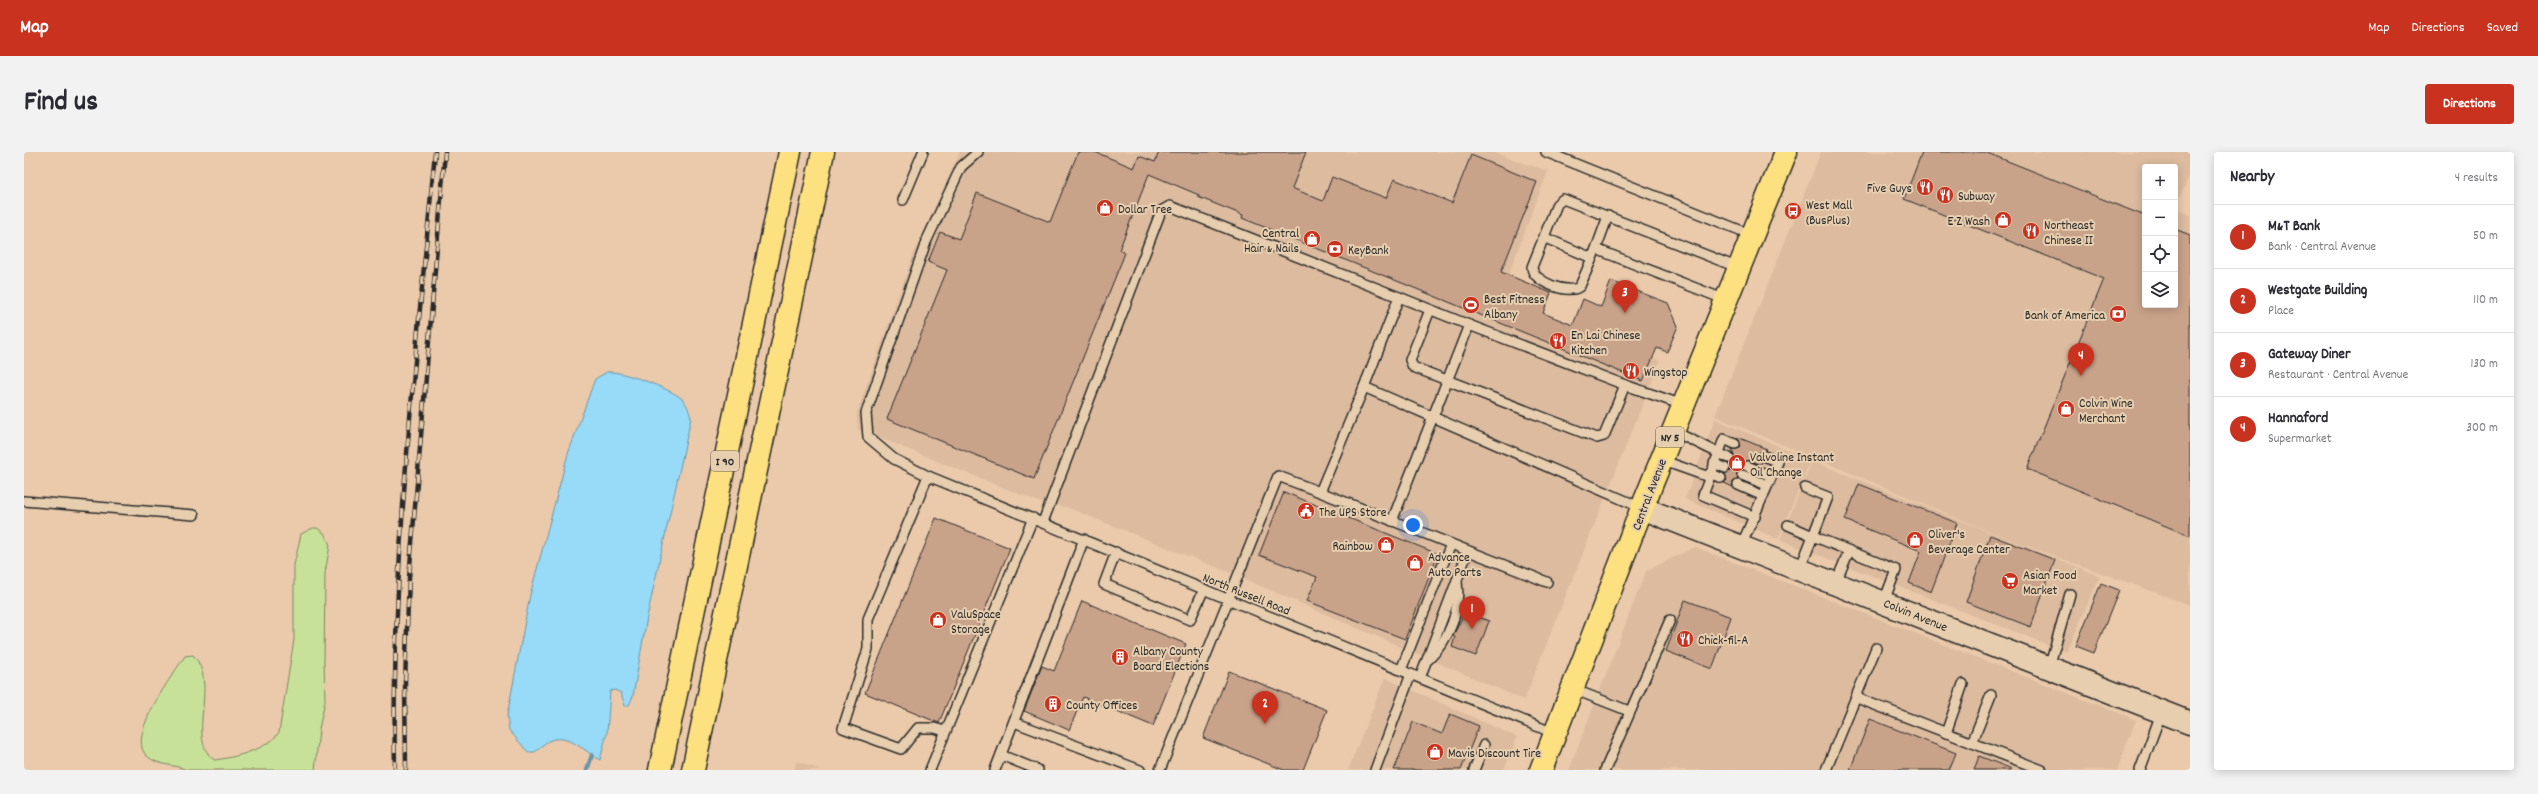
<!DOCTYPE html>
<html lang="en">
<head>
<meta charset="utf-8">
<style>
  :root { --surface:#fff; --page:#f2f2f3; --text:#2b2b33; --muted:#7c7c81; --line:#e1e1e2; --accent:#c8321e }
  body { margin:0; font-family:Dekko,sans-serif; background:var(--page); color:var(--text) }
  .controls { position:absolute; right:12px; top:12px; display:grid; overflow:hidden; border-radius:4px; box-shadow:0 2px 10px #0003 }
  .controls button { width:36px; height:36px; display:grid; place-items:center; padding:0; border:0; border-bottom:1px solid var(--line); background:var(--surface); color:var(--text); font:20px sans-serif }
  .you { position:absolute; left:1389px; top:373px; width:14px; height:14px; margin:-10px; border:3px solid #fff; border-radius:50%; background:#1a73e8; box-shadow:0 0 0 6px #1a73e833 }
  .badge { display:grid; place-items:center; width:26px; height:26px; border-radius:50%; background:var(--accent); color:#fff; font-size:13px; font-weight:700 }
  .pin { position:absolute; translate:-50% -33px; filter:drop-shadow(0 1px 2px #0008) }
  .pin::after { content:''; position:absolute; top:21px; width:14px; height:12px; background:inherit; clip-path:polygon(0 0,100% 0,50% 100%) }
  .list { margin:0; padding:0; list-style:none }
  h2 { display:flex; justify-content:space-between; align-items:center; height:52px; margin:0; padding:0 16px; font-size:17px }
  h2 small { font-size:13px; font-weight:400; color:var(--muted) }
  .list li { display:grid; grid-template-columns:26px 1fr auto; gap:12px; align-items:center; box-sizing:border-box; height:64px; padding:0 16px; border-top:1px solid var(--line) }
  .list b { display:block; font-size:15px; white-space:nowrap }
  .list p { margin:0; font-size:13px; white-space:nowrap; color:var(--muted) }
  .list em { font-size:13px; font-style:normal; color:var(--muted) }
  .icon { flex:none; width:22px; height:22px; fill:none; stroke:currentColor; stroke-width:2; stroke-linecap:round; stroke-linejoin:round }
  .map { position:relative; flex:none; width:2166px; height:618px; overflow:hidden; border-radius:4px }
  header { display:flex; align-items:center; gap:24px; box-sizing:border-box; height:56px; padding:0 20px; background:var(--accent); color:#fff }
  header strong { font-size:19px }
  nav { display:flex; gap:22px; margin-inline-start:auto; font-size:14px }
  .intro { display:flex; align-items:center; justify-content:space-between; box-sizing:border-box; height:96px; padding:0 24px }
  h1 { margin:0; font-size:28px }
  .button { padding:10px 18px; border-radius:4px; background:var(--accent); color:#fff; font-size:14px; font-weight:700 }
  main { display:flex; gap:24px; padding:0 24px }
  aside { flex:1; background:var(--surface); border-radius:4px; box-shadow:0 2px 10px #0003 }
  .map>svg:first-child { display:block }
</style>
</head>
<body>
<header>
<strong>Map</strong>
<nav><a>Map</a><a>Directions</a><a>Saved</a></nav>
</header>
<div class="intro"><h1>Find us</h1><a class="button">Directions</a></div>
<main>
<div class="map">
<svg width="2166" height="618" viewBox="0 0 2166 618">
  <rect width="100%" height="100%" fill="#eacaab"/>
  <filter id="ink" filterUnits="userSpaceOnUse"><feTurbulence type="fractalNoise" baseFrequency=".025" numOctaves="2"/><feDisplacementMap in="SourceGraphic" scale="8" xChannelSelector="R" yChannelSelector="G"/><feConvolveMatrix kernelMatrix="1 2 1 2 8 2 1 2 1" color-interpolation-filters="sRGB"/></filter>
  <g filter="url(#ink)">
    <g fill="#dcbb9f">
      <path d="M 936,0 L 1467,0 L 1524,19 L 1476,144 L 1636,209 L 1500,548 L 1204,420 L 1042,355 L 1015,350 L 834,277 L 833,261 L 890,101 Z"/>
      <path d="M 1797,0 L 2166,0 L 2166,23 L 2151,53 L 2151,15 L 2121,15 L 2121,153 L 2151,153 L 2151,56 L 2166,63 L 2166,453 L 1981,386 L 1691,264 Z"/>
      <path d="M 1691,267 L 1787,308 L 1754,387 L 1661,347 Z"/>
      <path d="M 1788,309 L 2076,424 L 2043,500 L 1756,388 Z"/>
      <path d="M 1671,395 L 2112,568 L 2093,618 L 1545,618 L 1622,419 Z"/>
      <path d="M 1361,526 L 1493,585 L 1480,618 L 1324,618 Z"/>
      <path d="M 773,609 L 796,618 L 770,618 Z"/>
    </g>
    <path fill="#c8e198" stroke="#7a8662" d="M 289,376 L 293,376 L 300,381 L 306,393 L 301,421 L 300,510 L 301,549 L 295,577 L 291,618 L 163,618 C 150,612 134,614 123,604 C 101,585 149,523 161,504 L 169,503 C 196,531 161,586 190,608 C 209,606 246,597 255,580 L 270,488 L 270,413 L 277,382 Z"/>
    <path fill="#97dbf9" stroke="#6c95a7" d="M 583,220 C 597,218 646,237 657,246 C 663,251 665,259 667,266 L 623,465 L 609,544 L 605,553 L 601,554 L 597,541 L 591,538 L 586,539 L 583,581 L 576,608 C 559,598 541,578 521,591 C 518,594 515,597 511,600 L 504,600 L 485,578 L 483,564 L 506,443 L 544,302 L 571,227 Z"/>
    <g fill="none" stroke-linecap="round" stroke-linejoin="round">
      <path stroke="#6c95a7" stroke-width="4.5" d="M 563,618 L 568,603"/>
    </g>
    <g fill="#c9a28a" stroke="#2b2b2b">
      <path d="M 1054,0 L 1071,0 L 1110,16 L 1115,4 L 1131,10 L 1135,0 L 1282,0 L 1268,36 L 1299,49 L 1308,25 L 1362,46 L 1370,27 L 1428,51 L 1447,3 L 1513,30 L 1477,120 L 1527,141 L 1519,161 L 1549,173 L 1559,147 L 1577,155 L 1587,129 L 1644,151 L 1654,174 L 1643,200 L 1633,196 L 1619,229 L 1218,66 L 1219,63 L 1174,45 L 1175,43 L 1125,22 L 1095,98 L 1101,101 L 1010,327 L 863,267 L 923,118 L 904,110 L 916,80 L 935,87 L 953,41 L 1026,70 Z"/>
      <path d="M 1898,0 L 1961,0 L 2121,64 L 2121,153 L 2151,153 L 2151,77 L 2166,83 L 2166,384 L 2003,317 L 2080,127 L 1880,47 Z"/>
      <path d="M 1713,285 L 1743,297 L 1734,302 L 1738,310 L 1736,313 L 1725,308 L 1719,310 L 1718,317 L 1713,320 L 1714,327 L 1709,330 L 1709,335 L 1700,331 L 1703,328 L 1701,322 L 1707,318 L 1705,312 L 1711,308 L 1708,297 L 1714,297 L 1717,294 Z"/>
      <path d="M 1835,332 L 1933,371 L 1907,440 L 1885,431 L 1897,399 L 1821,368 Z"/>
      <path d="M 1260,340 L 1414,402 L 1381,487 L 1283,449 L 1293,425 L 1235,403 Z"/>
      <path d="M 912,366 L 986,396 L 915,571 L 841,541 Z"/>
      <path d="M 1966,383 L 2031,408 L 2007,475 L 1942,450 Z"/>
      <path d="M 2077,431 L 2095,438 L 2070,501 L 2052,494 Z"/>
      <path d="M 1661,448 L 1707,465 L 1688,517 L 1642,499 Z"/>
      <path d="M 1058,449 L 1162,492 L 1129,574 L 1059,545 L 1045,578 L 1000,559 L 1018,514 L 1030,519 Z"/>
      <path d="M 1441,460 L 1465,469 L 1452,504 L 1428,495 L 1431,485 L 1429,484 Z"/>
      <path d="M 1205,519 L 1303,558 L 1279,618 L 1260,618 L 1179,586 Z"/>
      <path d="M 1426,562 L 1455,574 L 1437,618 L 1370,618 L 1389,570 L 1418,582 Z"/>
      <path d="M 1846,567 L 1932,601 L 1925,618 L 1826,618 Z"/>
      <path d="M 1955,604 L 1988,617 L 1987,618 L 1950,618 Z"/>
    </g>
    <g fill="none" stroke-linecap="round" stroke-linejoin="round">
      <defs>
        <g id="service">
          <path d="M 954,0 L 937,15 L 902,90 L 842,261 L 844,285 L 870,307 L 904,324 L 1532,582"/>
          <path d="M 1522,0 L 1728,83"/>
          <path d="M 879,48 L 899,0"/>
          <path d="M 1519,85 L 1568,106"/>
          <path d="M 1572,97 L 1584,64"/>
          <path d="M 1702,148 L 1572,97 L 1556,134 C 1547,144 1508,130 1508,115 L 1533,52 L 1539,47 L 1715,116"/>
          <path d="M 1406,158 L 1386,208 L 1389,215 L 1573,286 L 1580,284 L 1601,233 L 1445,173"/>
          <path d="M 1601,233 L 1659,253"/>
          <path d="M 1649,279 L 1705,306"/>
          <path d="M 1711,292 L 1700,287 L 1679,343 L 1731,365"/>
          <path d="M 1637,308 L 1685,325"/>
          <path d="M 1690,311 L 1701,316"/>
          <path d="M 1723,314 L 1747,324"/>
          <path d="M 1686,321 L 1697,326"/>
          <path d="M 1718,323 L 1743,333"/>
          <path d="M 904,324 L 844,467 L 844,497 L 819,576 L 877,597 L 894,576 L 910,576 L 921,579"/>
          <path d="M 1714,333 L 1739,344"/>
          <path d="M 1296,340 L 1523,430"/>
          <path d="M 0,349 L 170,363"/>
          <path d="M 1368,369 L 1445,173 L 1375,145"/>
          <path d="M 1019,370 L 1137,59 L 1146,54 L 1375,145 L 1340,235 L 1618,356"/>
          <path d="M 1764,373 L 1789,384 L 1804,345 L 1781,336"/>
          <path d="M 1717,394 L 1754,310 L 1740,304"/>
          <path d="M 1092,400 L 1080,432 L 1166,468 L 1180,437"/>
          <path d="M 1776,417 L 1789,384 L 1872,418 L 1860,449"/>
          <path d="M 1812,430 L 1825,399"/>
          <path d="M 1405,507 C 1426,486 1437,458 1433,429"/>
          <path d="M 2025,515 L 2046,442"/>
          <path d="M 1377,518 L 1427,392"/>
          <path d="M 1396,526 L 1444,399"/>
          <path d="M 1549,537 L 1605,559"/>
          <path d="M 1833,546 L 2018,618"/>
          <path d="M 990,570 L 1116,618"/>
          <path d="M 1922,581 L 1939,532"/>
          <path d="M 1948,591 L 1967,543"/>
          <path d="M 977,603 L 1014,618"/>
          <path d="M 906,618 L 1009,366"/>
          <path d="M 971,618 L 1060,387"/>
          <path d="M 1136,618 L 1254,324 L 1296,340 L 1340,235"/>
          <path d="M 1351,618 L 1387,522"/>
          <path d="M 1450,618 L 1460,593"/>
          <path d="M 1581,618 L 1646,468"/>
          <path d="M 1802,618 L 1852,496"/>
          <path d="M 2116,618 L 2138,559"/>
        </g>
        <path id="tertiary" d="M 1618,356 L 2166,571"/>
        <path id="primary" d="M 1517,618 L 1618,356 L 1762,0"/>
        <g id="motorway">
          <path d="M 636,618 L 766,0"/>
          <path d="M 669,618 L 799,0"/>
        </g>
      </defs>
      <use href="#service" stroke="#2b2b2b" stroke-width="12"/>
      <use href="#tertiary" stroke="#2b2b2b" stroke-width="25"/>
      <use href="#primary" stroke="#2b2b2b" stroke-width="25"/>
      <use href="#motorway" stroke="#2b2b2b" stroke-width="25"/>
      <use href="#service" stroke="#e7ceaf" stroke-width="9"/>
      <use href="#tertiary" stroke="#e7ceaf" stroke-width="22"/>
      <use href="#primary" stroke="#fde080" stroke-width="22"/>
      <use href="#motorway" stroke="#fde080" stroke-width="22"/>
      <defs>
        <g id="rail">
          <path d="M 371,618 C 367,411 392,205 411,0"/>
          <path d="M 382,618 L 381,530 L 385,426 L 421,0"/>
        </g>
      </defs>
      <use href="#rail" stroke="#2b2b2b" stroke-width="4.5"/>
      <use href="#rail" stroke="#e7ceaf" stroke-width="3" stroke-dasharray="9" stroke-linecap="butt"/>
    </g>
  </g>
  <defs>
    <symbol id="restaurant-disc" viewBox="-11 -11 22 22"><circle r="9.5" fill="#c8321e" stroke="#e7ceaf"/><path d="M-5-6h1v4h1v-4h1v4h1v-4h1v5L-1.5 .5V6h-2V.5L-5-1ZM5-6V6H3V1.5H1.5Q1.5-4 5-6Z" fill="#fff"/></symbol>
    <symbol id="shop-disc" viewBox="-11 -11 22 22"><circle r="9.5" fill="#c8321e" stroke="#e7ceaf"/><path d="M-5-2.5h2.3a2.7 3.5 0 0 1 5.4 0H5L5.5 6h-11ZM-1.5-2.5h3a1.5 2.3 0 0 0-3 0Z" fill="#fff"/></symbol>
    <symbol id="bus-disc" viewBox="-11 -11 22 22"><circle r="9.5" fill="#c8321e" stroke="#e7ceaf"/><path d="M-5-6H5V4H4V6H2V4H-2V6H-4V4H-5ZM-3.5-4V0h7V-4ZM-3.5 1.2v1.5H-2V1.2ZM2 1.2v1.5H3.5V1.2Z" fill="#fff"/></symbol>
    <symbol id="bank-disc" viewBox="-11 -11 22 22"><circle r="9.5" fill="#c8321e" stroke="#e7ceaf"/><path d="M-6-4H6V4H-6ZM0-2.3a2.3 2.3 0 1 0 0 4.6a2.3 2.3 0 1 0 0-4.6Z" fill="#fff"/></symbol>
    <symbol id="stadium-disc" viewBox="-11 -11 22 22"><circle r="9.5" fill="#c8321e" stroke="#e7ceaf"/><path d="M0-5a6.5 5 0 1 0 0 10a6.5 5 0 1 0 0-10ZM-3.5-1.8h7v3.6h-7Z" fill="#fff"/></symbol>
    <symbol id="civic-disc" viewBox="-11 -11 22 22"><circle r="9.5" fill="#c8321e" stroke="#e7ceaf"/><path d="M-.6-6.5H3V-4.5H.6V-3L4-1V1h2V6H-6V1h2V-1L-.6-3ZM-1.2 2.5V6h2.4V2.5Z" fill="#fff"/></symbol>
    <symbol id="supermarket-disc" viewBox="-11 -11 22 22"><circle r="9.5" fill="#c8321e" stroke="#e7ceaf"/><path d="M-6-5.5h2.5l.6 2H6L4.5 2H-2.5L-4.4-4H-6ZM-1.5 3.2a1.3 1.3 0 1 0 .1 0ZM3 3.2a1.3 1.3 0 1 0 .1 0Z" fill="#fff"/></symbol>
    <symbol id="building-disc" viewBox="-11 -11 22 22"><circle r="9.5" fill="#c8321e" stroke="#e7ceaf"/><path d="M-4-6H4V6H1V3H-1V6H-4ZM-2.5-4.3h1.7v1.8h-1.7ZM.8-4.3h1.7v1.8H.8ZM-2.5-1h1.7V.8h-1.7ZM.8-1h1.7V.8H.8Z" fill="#fff"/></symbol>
  </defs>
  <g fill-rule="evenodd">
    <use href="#restaurant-disc" x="1891" y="25" width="20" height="20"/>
    <use href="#restaurant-disc" x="1911" y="33" width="20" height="20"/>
    <use href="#shop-disc" x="1071" y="46" width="20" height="20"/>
    <use href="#bus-disc" x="1759" y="49" width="20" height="20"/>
    <use href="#shop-disc" x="1969" y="58" width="20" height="20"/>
    <use href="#restaurant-disc" x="1997" y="69" width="20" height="20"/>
    <use href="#shop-disc" x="1278" y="77" width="20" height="20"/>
    <use href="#bank-disc" x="1301" y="87" width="20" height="20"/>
    <use href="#stadium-disc" x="1437" y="143" width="20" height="20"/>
    <use href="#bank-disc" x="2084" y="152" width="20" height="20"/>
    <use href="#restaurant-disc" x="1524" y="179" width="20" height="20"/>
    <use href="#restaurant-disc" x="1597" y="209" width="20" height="20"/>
    <use href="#shop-disc" x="2032" y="247" width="20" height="20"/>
    <use href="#shop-disc" x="1703" y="301" width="20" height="20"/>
    <use href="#civic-disc" x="1272" y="349" width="20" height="20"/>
    <use href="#shop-disc" x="1881" y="378" width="20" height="20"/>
    <use href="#shop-disc" x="1352" y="383" width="20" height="20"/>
    <use href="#shop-disc" x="1381" y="401" width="20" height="20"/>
    <use href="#supermarket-disc" x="1976" y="419" width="20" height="20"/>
    <use href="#shop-disc" x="904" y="458" width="20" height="20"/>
    <use href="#restaurant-disc" x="1651" y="477" width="20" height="20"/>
    <use href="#building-disc" x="1086" y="495" width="20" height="20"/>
    <use href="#building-disc" x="1019" y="542" width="20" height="20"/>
    <use href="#shop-disc" x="1401" y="590" width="20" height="20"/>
  </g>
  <g text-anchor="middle" stroke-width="4" stroke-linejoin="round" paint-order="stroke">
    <g fill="#e7ceaf" stroke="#635c53" stroke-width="1">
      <rect x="1632" y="275" width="28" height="20" rx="3"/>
      <rect x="687" y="299" width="28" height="20" rx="3"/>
    </g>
    <g font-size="12" font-weight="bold" fill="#2b2b2b">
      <text x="1646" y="289">NY 5</text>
      <text x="701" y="313">I 90</text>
    </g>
    <g font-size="13" fill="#2b2b2b" stroke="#e7ceaf" text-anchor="start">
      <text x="1888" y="40" text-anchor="end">Five Guys</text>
      <text x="1934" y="48">Subway</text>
      <text x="1782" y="57">West Mall<tspan x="1782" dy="15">(BusPlus)</tspan></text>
      <text x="1094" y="61">Dollar Tree</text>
      <text x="1966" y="73" text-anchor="end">E Z Wash</text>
      <text x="2020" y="77">Northeast<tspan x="2020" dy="15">Chinese II</tspan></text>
      <text x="1275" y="85" text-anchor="end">Central<tspan x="1275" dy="15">Hair &amp; Nails</tspan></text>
      <text x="1324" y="102">KeyBank</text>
      <text x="1460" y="151">Best Fitness<tspan x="1460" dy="15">Albany</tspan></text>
      <text x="2081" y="167" text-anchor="end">Bank of America</text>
      <text x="1547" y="187">En Lai Chinese<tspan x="1547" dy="15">Kitchen</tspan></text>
      <text x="1620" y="224">Wingstop</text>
      <text x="2055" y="255">Colvin Wine<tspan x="2055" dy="15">Merchant</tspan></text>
      <text x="1726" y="309">Valvoline Instant<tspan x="1726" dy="15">Oil Change</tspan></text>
      <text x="1295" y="364">The UPS Store</text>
      <text x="1904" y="386">Oliver's<tspan x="1904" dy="15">Beverage Center</tspan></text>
      <text x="1349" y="398" text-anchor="end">Rainbow</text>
      <text x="1404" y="409">Advance<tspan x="1404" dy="15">Auto Parts</tspan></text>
      <text x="1999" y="427">Asian Food<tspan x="1999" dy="15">Market</tspan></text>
      <text x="927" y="466">ValuSpace<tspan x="927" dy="15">Storage</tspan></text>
      <text x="1674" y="492">Chick-fil-A</text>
      <text x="1109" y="503">Albany County<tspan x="1109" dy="15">Board Elections</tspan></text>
      <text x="1042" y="557">County Offices</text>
      <text x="1424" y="605">Mavis Discount Tire</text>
    </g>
    <g font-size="13" fill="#2b2b2b" stroke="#e7ceaf">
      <text transform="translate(1624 342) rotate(-69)" y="5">Central Avenue</text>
      <text transform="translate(1223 441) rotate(22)" y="5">North Russell Road</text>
      <text transform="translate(1892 462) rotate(22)" y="5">Colvin Avenue</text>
    </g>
  </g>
</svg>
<div class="controls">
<button>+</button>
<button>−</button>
<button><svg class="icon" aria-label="locate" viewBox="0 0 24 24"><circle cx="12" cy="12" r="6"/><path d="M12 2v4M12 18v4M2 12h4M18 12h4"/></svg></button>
<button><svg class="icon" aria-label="layers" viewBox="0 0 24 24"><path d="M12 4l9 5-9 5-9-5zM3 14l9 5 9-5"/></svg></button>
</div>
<div class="you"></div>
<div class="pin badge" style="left:1448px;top:477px">1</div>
<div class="pin badge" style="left:1241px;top:572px">2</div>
<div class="pin badge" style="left:1601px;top:161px">3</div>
<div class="pin badge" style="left:2057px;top:224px">4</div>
</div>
<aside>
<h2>Nearby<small>4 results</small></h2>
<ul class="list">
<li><span class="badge">1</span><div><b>M&amp;T Bank</b><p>Bank · Central Avenue</p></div><em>50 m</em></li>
<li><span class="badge">2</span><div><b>Westgate Building</b><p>Place</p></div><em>110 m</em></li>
<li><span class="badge">3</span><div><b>Gateway Diner</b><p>Restaurant · Central Avenue</p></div><em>130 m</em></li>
<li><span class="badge">4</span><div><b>Hannaford</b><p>Supermarket</p></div><em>300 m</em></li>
</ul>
</aside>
</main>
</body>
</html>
